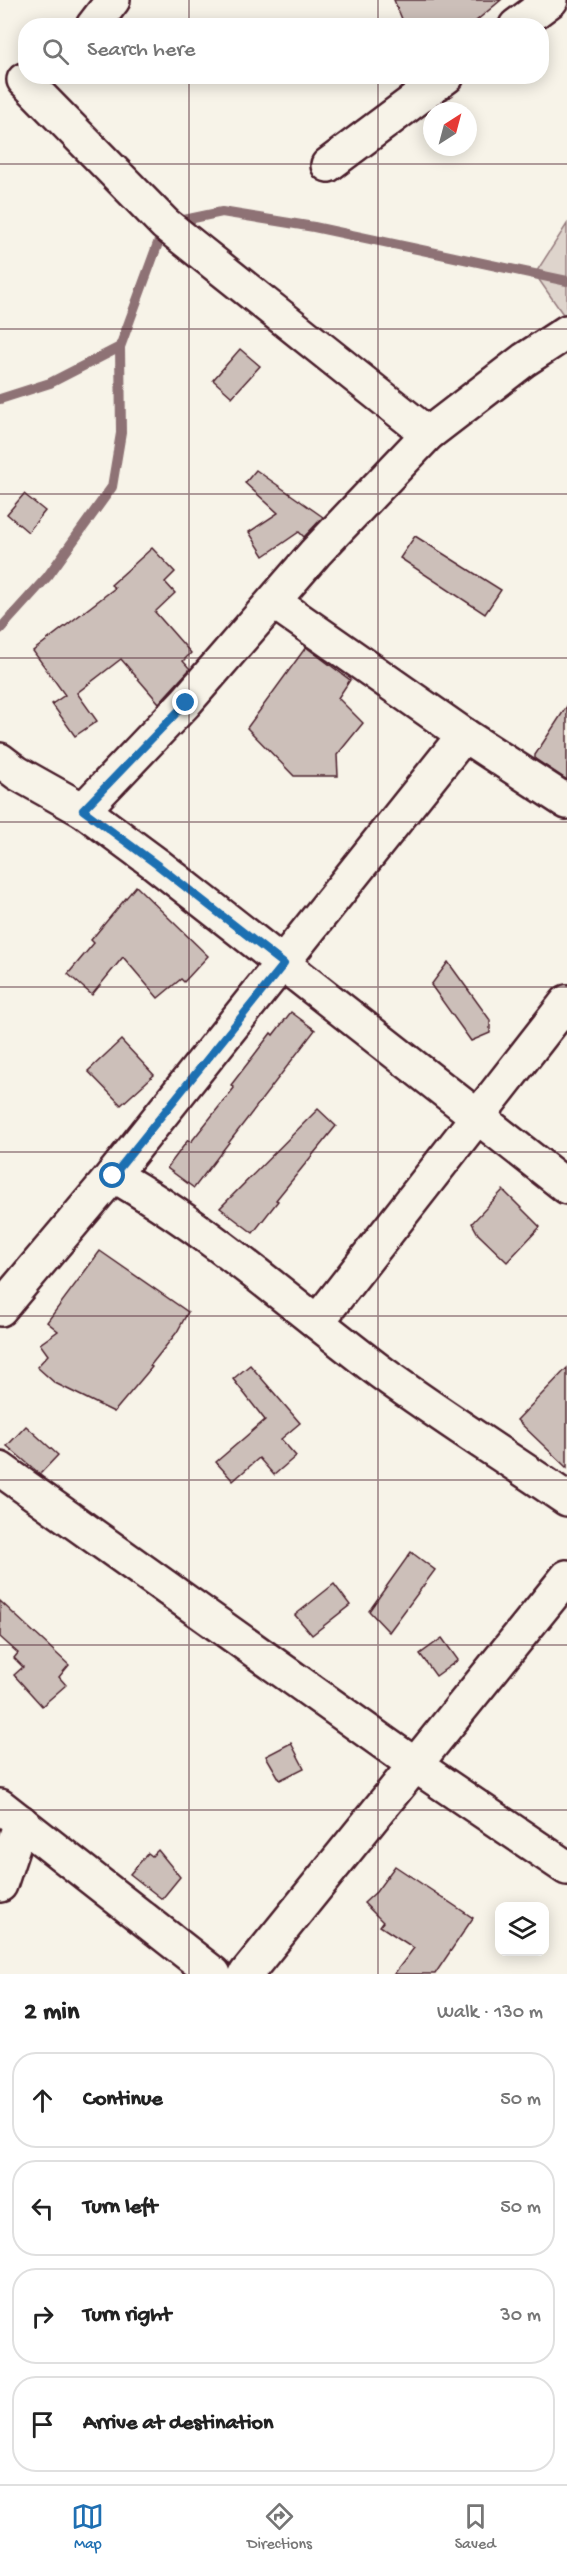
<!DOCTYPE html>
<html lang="en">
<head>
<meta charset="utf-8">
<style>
  :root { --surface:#fff; --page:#f2f2f2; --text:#222; --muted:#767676; --line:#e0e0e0; --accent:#1f6fb2 }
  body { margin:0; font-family:"Gochi Hand",sans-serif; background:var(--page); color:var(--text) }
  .controls { position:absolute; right:18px; bottom:18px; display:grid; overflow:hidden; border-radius:12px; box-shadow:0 3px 15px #0003 }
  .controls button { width:54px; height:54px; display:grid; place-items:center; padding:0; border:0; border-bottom:2px solid var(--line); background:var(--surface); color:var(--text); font:30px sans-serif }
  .compass { position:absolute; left:423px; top:102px; width:54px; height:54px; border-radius:50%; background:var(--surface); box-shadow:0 3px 15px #0003; rotate:36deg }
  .stop { position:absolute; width:18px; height:18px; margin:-14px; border:4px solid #1f6fb2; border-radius:50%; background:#fff }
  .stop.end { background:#1f6fb2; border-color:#fff; box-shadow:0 2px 6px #0008 }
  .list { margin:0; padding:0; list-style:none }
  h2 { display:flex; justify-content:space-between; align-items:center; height:78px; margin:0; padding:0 24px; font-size:26px }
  h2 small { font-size:20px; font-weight:400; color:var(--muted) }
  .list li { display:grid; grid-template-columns:39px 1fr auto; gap:18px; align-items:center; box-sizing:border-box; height:96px; margin:0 12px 12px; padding:0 12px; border:2px solid var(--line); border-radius:24px }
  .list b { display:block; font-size:22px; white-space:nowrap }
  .list em { font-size:20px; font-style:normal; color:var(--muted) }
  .icon { flex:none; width:33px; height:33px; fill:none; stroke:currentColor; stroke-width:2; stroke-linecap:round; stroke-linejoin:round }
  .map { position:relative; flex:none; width:567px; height:1974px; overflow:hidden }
  .search { position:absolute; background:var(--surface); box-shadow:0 3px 15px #0003; left:18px; right:18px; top:18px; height:66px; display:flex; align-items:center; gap:15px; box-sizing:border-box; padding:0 21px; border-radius:24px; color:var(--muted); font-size:22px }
  .sheet { height:510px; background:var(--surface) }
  nav { display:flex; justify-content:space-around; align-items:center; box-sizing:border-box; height:84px; border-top:2px solid var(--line); background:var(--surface); font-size:16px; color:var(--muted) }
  nav a { display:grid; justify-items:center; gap:3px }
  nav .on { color:var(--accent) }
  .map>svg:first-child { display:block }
</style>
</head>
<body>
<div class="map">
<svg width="567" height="1974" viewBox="0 0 567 1974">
  <rect width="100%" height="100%" fill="#f7f3e8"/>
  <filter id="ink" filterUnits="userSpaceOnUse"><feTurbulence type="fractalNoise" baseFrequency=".0167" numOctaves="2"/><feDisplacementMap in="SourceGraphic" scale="12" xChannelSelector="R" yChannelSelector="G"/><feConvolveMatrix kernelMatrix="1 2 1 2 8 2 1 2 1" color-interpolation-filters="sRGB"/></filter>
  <g filter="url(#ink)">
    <path fill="#ded4cc" stroke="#947a7c" stroke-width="1.5" d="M 567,224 L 567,320 L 535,274 Z"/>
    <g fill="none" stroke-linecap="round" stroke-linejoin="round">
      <g stroke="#8e7275" stroke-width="10">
        <path d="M 0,399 L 50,383 L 120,347"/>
        <path d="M 0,629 L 48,576 L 112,487 L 121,433 L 120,347 L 165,224 L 222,212 L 314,227 L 567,281"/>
      </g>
    </g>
    <g fill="#ccbfb9" stroke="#4a1f2b" stroke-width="1.5">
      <path d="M 394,0 L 501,0 L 470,26 L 405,26 Z"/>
      <path d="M 240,349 L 260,366 L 232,397 L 213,380 Z"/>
      <path d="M 256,470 L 323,517 L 304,537 L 299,532 L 264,556 L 249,532 L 278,513 L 245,483 Z"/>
      <path d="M 24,494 L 45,511 L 28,532 L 7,514 Z"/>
      <path d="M 415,536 L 501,590 L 485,614 L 400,558 Z"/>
      <path d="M 152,548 L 175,572 L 165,582 L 175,593 L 155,612 L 191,653 L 183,661 L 190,669 L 159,703 L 121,659 L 77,693 L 97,721 L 75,736 L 52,704 L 65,695 L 33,651 L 115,588 L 111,585 Z"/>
      <path d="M 306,647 L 350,680 L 338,698 L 363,723 L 337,755 L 338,776 L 294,776 L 247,728 Z"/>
      <path d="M 567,706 L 567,780 L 535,759 L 535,755 Z"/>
      <path d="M 136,886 L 208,956 L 184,982 L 181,979 L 158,998 L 123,957 L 92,995 L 68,974 L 94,943 L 91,940 Z"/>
      <path d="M 448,962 L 490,1020 L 490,1033 L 471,1041 L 431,985 Z"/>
      <path d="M 291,1012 L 315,1030 L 194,1188 L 167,1168 L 188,1140 L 191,1142 L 234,1088 L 231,1085 L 271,1033 L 273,1035 Z"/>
      <path d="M 121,1040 L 154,1075 L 121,1105 L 88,1071 Z"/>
      <path d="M 318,1109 L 336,1126 L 276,1200 L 278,1201 L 253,1233 L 220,1208 Z"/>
      <path d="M 503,1190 L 540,1227 L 507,1262 L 478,1234 L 472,1223 Z"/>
      <path d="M 100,1251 L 188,1312 L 177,1332 L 150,1366 L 152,1367 L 114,1412 L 55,1383 L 37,1367 L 48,1355 L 40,1344 L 58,1331 L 47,1322 Z"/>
      <path d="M 250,1365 L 300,1423 L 281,1439 L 296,1456 L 274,1475 L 259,1458 L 233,1481 L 216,1462 L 265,1420 L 233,1379 Z"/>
      <path d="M 567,1368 L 567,1468 L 517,1420 Z"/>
      <path d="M 26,1426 L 58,1455 L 40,1474 L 7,1446 Z"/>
      <path d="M 411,1552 L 435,1570 L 389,1632 L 369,1611 Z"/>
      <path d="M 334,1584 L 350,1605 L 312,1635 L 295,1615 Z"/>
      <path d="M 0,1601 L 69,1665 L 59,1677 L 66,1685 L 42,1706 L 14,1675 L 23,1667 L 14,1658 L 18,1653 L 0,1637 Z"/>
      <path d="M 442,1638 L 458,1660 L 436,1676 L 420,1654 Z"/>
      <path d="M 291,1743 L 304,1768 L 280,1780 L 266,1756 Z"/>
      <path d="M 158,1850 L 180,1877 L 162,1899 L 130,1874 L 148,1853 L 152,1856 Z"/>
      <path d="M 395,1866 L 473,1918 L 435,1974 L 394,1974 L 414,1948 L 380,1926 L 383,1922 L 364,1903 L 376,1892 Z"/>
    </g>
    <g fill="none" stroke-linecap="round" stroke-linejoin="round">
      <defs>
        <g id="minor">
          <path d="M 93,26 L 113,0"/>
          <path d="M 516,26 L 551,0"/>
          <path d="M 24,80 L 165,224 L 428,434"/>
          <path d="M 328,165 L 447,76"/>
          <path d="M 274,602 L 464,735 L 567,802"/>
          <path d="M 0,760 L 17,773 L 83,810 L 156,864 L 567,1187"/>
          <path d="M 83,810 L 185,703 L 315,553 L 428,434 L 524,360 L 567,332"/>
          <path d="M 113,1175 C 210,1230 293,1306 382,1373 C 442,1417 506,1457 567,1499"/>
          <path d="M 0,1309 L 113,1175 L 464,735"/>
          <path d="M 317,1322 L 567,1002"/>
          <path d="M 0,1469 L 415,1765 L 567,1868"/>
          <path d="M 0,1806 L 214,1974"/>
          <path d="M 0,1885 L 21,1822"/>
          <path d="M 246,1974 L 567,1577"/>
        </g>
      </defs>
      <use href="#minor" stroke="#4a1f2b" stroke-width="38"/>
      <use href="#minor" stroke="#f7f3e8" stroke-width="33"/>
    </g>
  </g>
  <g fill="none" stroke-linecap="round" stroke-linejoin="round" filter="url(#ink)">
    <path stroke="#1f6fb2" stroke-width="8" d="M 113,1176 L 284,964 L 156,864 L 83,810 L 186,703"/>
  </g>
  <path fill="none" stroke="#4a1f2b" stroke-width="1.5" stroke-opacity="0.55" d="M 189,0 L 189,26M 378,0 L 378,26M 189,76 L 189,1974M 378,76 L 378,1974M 0,164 L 567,164M 0,329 L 567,329M 0,494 L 567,494M 0,658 L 567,658M 0,822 L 567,822M 0,987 L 567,987M 0,1152 L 567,1152M 0,1316 L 567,1316M 0,1480 L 567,1480M 0,1645 L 567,1645M 0,1810 L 567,1810"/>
</svg>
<div class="controls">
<button><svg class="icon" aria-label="layers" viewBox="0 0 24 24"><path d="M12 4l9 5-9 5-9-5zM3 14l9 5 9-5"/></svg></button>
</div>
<svg class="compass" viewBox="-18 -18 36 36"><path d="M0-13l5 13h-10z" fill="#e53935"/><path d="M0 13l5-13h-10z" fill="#767676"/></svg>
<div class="stop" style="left:113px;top:1176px"></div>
<div class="stop end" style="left:186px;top:703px"></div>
<div class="search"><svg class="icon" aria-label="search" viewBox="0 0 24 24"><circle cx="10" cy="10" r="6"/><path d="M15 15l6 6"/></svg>Search here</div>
</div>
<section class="sheet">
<h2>2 min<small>Walk · 130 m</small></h2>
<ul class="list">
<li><svg class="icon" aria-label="ahead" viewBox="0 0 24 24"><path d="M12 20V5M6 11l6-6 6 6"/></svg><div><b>Continue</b></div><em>50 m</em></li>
<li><svg class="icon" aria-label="left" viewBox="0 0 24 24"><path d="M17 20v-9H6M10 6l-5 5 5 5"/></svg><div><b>Turn left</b></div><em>50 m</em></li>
<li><svg class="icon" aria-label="right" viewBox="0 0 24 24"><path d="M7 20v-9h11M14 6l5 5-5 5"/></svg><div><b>Turn right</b></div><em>30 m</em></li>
<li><svg class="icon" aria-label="arrive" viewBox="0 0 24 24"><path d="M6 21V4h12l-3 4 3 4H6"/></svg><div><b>Arrive at destination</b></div></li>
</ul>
</section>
<nav>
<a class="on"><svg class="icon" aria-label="map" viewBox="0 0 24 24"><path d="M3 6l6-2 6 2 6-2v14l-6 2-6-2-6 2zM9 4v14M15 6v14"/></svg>Map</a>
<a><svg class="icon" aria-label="directions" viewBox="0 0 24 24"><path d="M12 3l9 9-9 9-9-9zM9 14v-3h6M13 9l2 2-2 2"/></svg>Directions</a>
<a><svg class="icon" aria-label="saved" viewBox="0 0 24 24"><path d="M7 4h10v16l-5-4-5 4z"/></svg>Saved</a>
</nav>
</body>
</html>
